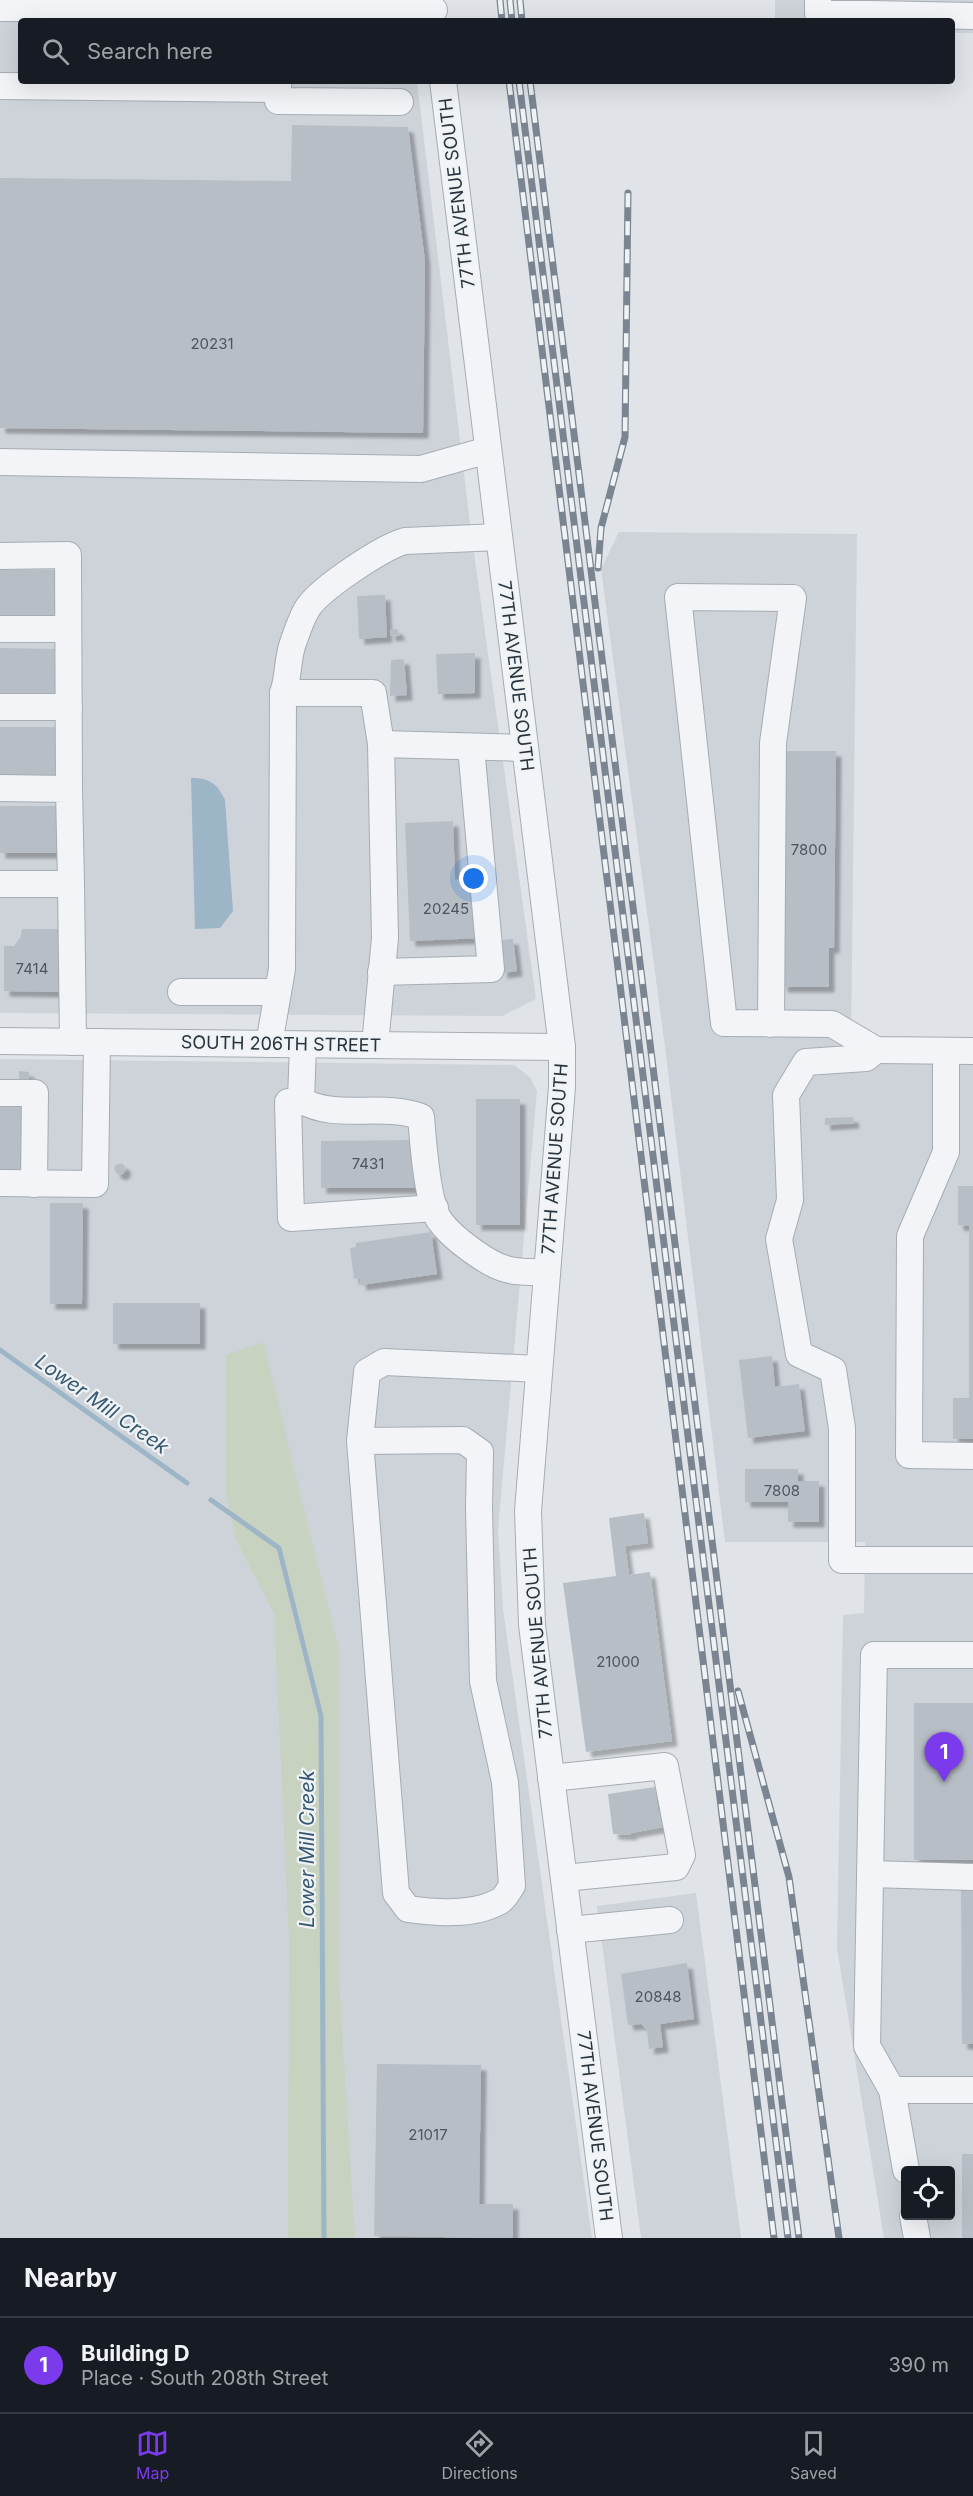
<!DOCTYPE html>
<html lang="en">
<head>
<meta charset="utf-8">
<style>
  :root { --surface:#171b24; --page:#20242c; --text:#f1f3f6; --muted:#9ea1a6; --line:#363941; --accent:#7c3aed }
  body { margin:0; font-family:Inter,sans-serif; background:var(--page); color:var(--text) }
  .controls { position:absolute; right:18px; bottom:18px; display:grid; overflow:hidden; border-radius:6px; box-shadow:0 6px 24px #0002 }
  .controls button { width:54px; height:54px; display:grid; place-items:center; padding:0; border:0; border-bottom:2px solid var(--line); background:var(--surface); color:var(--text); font:30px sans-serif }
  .you { position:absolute; left:474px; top:879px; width:21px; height:21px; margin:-15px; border:4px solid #fff; border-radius:50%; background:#1a73e8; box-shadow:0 0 0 9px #1a73e833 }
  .badge { display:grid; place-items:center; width:39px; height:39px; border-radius:50%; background:var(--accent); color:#fff; font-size:20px; font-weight:700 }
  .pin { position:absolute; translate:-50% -50px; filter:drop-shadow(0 2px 3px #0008) }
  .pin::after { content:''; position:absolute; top:32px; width:21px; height:18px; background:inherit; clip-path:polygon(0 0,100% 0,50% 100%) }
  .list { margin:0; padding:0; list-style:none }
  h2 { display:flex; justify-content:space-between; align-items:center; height:78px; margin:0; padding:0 24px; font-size:26px }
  h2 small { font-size:20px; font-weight:400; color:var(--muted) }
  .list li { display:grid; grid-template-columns:39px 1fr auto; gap:18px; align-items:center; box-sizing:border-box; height:96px; padding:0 24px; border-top:2px solid var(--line) }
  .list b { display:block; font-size:22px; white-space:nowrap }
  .list p { margin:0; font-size:20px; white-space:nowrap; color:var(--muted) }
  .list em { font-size:20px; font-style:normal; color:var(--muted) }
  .icon { flex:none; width:33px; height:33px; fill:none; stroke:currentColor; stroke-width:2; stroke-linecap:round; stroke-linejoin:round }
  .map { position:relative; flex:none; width:973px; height:2238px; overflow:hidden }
  .search { position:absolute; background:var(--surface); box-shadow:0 6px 24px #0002; left:18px; right:18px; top:18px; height:66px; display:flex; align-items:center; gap:15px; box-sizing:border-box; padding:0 21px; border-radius:6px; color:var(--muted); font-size:22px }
  .sheet { height:174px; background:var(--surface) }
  nav { display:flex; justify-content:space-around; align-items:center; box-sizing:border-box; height:84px; border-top:2px solid var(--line); background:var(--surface); font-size:16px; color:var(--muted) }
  nav a { display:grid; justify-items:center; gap:3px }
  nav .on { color:var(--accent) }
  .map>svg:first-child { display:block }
</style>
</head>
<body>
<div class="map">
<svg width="973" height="2238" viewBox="0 0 973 2238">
  <defs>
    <filter id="shadow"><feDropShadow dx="5.5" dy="5.5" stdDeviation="1.5" flood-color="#0004"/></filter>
  </defs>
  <rect width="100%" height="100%" fill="#e0e4e8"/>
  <g fill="#ced3da" fill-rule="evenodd">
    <path d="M 0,0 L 410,21 L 21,21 L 21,81 L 417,81 L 470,524 L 536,999 L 502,1016 L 0,1013 Z"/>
    <path d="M 775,0 L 973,0 L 973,33 L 952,33 L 952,21 L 775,21 Z"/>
    <path d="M 619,532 L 857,534 L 851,1048 L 973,1061 L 973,2238 L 884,2238 L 837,1948 L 843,1615 L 864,1613 L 865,1542 L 725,1542 L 665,1047 L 601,569 ZM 906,2170 L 950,2170 L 950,2216 L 906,2216 Z"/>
    <path d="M 0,1059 L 514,1065 L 530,1077 L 537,1091 L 498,1530 L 503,1609 L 592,2238 L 0,2238 Z"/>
    <path d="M 696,1893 L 741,2238 L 641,2238 L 597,1906 Z"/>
  </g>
  <path fill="#c7d2c1" d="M 263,1342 L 339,1648 L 339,1979 L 355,2238 L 288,2238 L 289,1941 L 274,1614 L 236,1540 L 226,1493 L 226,1355 Z"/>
  <path fill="#9cb6c7" d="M 191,778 C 209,778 217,783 225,800 L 233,911 L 220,928 L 195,929 Z"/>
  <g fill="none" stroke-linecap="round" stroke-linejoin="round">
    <g stroke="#9cb6c7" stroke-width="5">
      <path d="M 0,1350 L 187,1483"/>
      <path d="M 211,1500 L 279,1548 L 321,1716 L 324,2238"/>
    </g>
  </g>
  <g fill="#b7bec5" filter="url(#shadow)">
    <path d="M 292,125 L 408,127 L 425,261 L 423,433 L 0,428 L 0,178 L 291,181 Z"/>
    <rect x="0" y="570" width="62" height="48"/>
    <path d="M 385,595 L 387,637 L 359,639 L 357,596 Z"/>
    <path d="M 390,629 L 397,629 L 400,635 L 390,636 Z"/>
    <path d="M 0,648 L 62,649 L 61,696 L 0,696 Z"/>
    <path d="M 475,653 L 475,693 L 438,694 L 436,654 Z"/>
    <path d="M 404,659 L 407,695 L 390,696 L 391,660 Z"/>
    <rect x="0" y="727" width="62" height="48"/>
    <path d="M 784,751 L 836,751 L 834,948 L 829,948 L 829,987 L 782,987 Z"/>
    <rect x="0" y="806" width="62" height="47"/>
    <path d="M 453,821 L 455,880 L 481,879 L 483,938 L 410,941 L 405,823 Z"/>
    <path d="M 22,929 L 60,929 L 60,992 L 4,991 L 4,946 L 14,946 L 21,936 Z"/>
    <path d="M 513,939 L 517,971 L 502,973 L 498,940 Z"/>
    <path d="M 19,1071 L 29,1072 L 29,1085 L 19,1085 Z"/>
    <rect x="476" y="1099" width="44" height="126"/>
    <path d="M 0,1106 L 25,1107 L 25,1173 L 0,1172 Z"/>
    <path d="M 853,1117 L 854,1123 L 825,1125 L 825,1118 Z"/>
    <path d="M 415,1140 L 415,1188 L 321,1188 L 321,1141 Z"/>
    <circle cx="120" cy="1169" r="5.5"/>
    <path d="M 958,1186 L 973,1186 L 973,1439 L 953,1439 L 953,1398 L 969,1398 L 969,1226 L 958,1225 Z"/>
    <path d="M 50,1203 L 83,1203 L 82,1304 L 50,1304 Z"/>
    <path d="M 431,1232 L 437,1274 L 361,1285 L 360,1278 L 354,1279 L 350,1248 L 356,1247 L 356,1243 Z"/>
    <rect x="113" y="1303" width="87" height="41"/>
    <path d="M 772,1356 L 775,1387 L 799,1384 L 805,1431 L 748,1438 L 739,1360 Z"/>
    <path d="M 745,1469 L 798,1469 L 798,1481 L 819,1481 L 819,1522 L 788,1522 L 788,1502 L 745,1502 Z"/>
    <path d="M 644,1513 L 648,1543 L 625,1546 L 629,1575 L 650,1572 L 672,1741 L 586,1752 L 563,1583 L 616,1576 L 609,1518 Z"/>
    <rect x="914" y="1703" width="59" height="157"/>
    <path d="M 655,1787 L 658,1811 L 667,1810 L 669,1826 L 631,1833 L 631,1835 L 613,1834 L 608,1794 Z"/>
    <path d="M 961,1887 L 973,1887 L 973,2044 L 962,2044 Z"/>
    <path d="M 687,1963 L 694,2019 L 660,2024 L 663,2047 L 649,2049 L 647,2030 L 641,2024 L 628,2025 L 621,1974 Z"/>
    <path d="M 377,2064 L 481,2065 L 479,2204 L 513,2204 L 513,2238 L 374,2236 Z"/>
    <rect x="962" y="2154" width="11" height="84"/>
  </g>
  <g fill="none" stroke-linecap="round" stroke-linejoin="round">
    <defs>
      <g id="minor">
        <path d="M 818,0 L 818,13 L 973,16"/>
        <path d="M 0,8 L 434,10"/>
        <path d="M 443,81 L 562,1047 L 562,1087 L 528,1511 L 532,1625 L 609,2238"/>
        <path d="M 0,86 L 278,89 L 278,81"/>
        <path d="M 278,89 L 278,101 L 400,102"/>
        <path d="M 0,462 L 421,469 L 488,450"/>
        <path d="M 0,556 L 68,555 L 69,789"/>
        <path d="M 0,629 L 68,629"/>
        <path d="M 283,693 C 289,677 287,659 293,643 C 297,632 301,619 307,609 C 319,589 383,547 405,541 L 499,537"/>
        <path d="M 0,707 L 69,707"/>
        <path d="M 0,788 L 69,789 L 71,884"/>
        <path d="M 0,884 L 71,884 L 73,1042"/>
        <path d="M 381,972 L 491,969 L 471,747"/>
        <path d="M 181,992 L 278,992"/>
        <path d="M 771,1024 L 773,743 L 793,598 L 678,597 L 724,1023 L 832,1024 L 876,1050 L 973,1051"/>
        <path d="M 0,1041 L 562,1047"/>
        <path d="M 269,1044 L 282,969 L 283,693 L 373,693 L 381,744"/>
        <path d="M 375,1045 L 385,938 L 381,744 L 525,748"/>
        <path d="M 876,1050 L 866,1058 L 806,1062 L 786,1095 L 790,1200 L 779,1239 L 799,1354 L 833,1370 L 842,1428 L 842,1560 L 973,1560"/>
        <path d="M 946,1051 L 946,1152 L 910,1236 L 909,1455 L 973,1456"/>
        <path d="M 0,1093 L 35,1093 L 34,1184"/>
        <path d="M 301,1100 L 303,1045"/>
        <path d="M 0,1183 L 95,1184 L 97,1042"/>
        <path d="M 435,1208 L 291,1218 L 288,1102 L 301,1100 C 335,1121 383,1102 421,1117 C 423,1140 427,1204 440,1221 C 451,1237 487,1264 506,1269 C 518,1273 534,1272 547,1272"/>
        <path d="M 360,1441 L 463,1440 L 480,1452 L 479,1508 L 483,1681 L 505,1782 L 512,1886 C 508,1891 505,1898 500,1901 C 474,1916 436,1913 408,1909 L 396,1893 L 360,1441 L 367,1372 L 384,1362 L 539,1369"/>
        <path d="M 551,1778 L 665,1766 L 682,1855 L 676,1867 L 564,1878"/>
        <path d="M 870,1874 L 973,1877"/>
        <path d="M 570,1930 L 670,1920"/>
        <path d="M 892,2090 L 867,2046 L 874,1655 L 973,1655"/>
        <path d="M 906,2170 L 892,2090 L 973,2090"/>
        <path d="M 913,2216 L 917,2238"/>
      </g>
    </defs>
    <use href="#minor" stroke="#a5acb2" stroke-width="28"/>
    <use href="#minor" stroke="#f2f4f7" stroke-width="26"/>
    <defs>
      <g id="rail">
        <path d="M 500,0 L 502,21"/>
        <path d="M 510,0 L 512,21"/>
        <path d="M 520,0 L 522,21"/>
        <path d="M 509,81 L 774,2238"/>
        <path d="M 519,81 L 788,2238"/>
        <path d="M 530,81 L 799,2238"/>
        <path d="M 598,568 L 601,528 L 625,437 L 628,193"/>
        <path d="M 738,1691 L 789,1877 L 839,2238"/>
      </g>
    </defs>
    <use href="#rail" stroke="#7a8591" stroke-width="7"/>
    <use href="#rail" stroke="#eff3f6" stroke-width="4.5" stroke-dasharray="14" stroke-linecap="butt"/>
  </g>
  <g text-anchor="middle" stroke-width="4.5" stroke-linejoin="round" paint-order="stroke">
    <g font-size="15" fill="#4c5660">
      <text x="212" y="349">20231</text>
      <text x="809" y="855">7800</text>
      <text x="446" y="914">20245</text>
      <text x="32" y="974">7414</text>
      <text x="368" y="1169">7431</text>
      <text x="782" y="1496">7808</text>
      <text x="618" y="1667">21000</text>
      <text x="658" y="2002">20848</text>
      <text x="428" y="2140">21017</text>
    </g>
    <g font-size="18" fill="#29343f" stroke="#eff3f6">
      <text transform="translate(457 193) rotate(-97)" y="6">77TH AVENUE SOUTH</text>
      <text transform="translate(516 676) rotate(83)" y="6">77TH AVENUE SOUTH</text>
      <text transform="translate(281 1044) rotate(1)" y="6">SOUTH 206TH STREET</text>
      <text transform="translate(555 1159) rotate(-86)" y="6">77TH AVENUE SOUTH</text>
      <text transform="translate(538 1643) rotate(-95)" y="6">77TH AVENUE SOUTH</text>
      <text transform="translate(595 2126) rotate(83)" y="6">77TH AVENUE SOUTH</text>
    </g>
    <g font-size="20" font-style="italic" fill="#355771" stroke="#eff3f6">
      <text transform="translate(102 1404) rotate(35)" y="7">Lower Mill Creek</text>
      <text transform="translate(307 1849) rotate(-90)" y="7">Lower Mill Creek</text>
    </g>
  </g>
</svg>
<div class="controls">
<button><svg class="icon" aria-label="locate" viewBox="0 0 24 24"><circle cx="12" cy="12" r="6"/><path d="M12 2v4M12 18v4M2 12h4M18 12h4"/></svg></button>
</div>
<div class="you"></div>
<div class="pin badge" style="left:944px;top:1782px">1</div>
<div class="search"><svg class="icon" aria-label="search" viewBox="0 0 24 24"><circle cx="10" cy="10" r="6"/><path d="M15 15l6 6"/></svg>Search here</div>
</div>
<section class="sheet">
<h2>Nearby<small></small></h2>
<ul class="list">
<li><span class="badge">1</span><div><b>Building D</b><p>Place · South 208th Street</p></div><em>390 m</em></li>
</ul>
</section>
<nav>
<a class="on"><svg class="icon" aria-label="map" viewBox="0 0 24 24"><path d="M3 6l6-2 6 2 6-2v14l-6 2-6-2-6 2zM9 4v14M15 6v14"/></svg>Map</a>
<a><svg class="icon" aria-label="directions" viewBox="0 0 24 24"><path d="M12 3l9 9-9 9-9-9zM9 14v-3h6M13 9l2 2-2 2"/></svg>Directions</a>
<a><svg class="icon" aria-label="saved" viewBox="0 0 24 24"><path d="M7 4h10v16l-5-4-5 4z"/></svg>Saved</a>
</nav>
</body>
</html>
